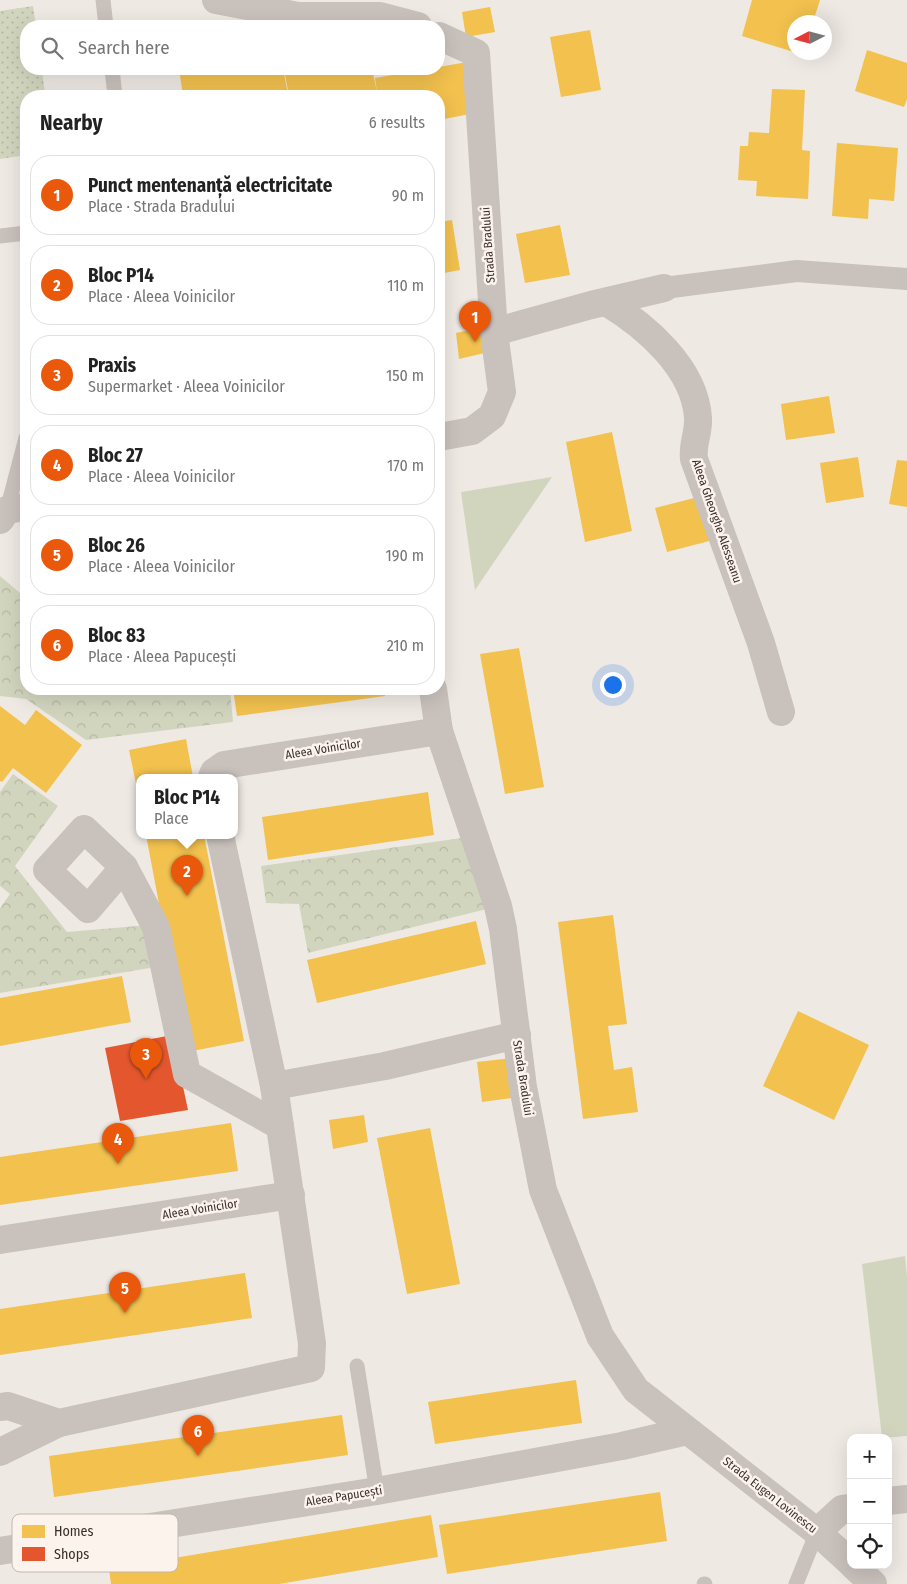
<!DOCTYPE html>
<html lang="en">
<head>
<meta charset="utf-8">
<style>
  :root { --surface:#fff; --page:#f6f6f6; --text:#222; --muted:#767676; --line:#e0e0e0; --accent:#ea580c }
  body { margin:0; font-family:"Fira Sans Condensed",sans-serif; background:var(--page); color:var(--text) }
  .controls { position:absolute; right:15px; bottom:15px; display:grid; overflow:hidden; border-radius:10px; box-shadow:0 5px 20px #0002 }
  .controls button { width:45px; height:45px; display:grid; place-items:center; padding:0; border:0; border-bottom:1px solid var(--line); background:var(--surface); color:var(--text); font:25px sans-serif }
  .compass { position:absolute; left:787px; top:15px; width:45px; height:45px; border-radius:50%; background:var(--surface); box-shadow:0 5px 20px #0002; rotate:264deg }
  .you { position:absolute; left:612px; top:684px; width:18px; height:18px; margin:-12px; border:4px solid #fff; border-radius:50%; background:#1a73e8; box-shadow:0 0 0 8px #1a73e833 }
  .badge { display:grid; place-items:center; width:32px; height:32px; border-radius:50%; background:var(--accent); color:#fff; font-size:16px; font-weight:700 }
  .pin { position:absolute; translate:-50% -41px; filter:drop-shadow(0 1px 2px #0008) }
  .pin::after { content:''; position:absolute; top:26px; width:18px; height:15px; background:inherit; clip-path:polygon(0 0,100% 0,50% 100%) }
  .popup { position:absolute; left:136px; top:774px; width:102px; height:65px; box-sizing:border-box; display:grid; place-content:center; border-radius:10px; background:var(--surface); filter:drop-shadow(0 1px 4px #0005); font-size:16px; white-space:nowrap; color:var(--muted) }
  .popup b { font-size:19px; color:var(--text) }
  .popup::after { content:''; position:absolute; left:50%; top:100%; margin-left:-10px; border:10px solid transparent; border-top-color:var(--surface) }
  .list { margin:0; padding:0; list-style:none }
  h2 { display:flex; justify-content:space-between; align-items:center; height:65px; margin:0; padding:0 20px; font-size:21px }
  h2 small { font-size:16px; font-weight:400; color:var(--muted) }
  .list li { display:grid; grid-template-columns:32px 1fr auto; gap:15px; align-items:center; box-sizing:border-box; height:80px; margin:0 10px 10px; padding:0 10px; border:1px solid var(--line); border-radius:20px }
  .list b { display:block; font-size:19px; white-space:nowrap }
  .list p { margin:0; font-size:16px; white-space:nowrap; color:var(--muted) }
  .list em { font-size:16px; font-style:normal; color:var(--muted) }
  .icon { flex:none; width:28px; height:28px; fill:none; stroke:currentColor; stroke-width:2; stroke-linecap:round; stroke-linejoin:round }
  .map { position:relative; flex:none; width:907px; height:1584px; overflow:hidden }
  .search { position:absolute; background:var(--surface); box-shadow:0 5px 20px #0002; left:20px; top:20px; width:425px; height:55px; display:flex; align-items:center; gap:12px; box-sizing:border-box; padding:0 18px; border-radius:20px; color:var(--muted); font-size:19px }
  .panel { position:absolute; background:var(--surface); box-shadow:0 5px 20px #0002; left:20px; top:90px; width:425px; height:605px; border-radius:20px }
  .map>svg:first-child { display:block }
</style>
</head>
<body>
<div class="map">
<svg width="907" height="1584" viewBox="0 0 907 1584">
  <defs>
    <pattern id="forest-crowns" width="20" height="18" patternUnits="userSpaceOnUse" patternTransform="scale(1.25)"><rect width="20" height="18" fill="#d2d5be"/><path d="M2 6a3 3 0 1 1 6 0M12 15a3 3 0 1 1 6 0" fill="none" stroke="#b5b7a3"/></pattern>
    <pattern id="garden-dots" width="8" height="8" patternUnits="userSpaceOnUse" patternTransform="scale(1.25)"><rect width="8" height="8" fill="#d2d5be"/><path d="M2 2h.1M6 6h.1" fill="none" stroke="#b5b7a3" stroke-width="1.8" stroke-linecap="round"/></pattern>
  </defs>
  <rect width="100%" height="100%" fill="#efe9e4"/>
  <g fill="#d2d5be">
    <path d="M 552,477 L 475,590 L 461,492 Z"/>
    <path d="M 905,1256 L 907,1277 L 907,1436 L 882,1438 L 862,1264 Z"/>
  </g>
  <g fill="url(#forest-crowns)">
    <path d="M 0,576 L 26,598 L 26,689 L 230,689 L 233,722 L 86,740 L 26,699 L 0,696 Z"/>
    <path d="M 13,774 L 58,806 L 15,866 L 67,932 L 149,925 L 156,967 L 0,993 L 0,908 L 10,894 L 0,886 L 0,792 Z"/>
    <path d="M 469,837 L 491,908 L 308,953 L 299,904 L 266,903 L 261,866 Z"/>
  </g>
  <path fill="url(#garden-dots)" d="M 33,6 L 36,26 L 26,26 L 26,69 L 42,69 L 45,96 L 26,96 L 26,155 L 0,159 L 0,11 Z"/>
  <g fill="#f2c14e">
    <path d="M 752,0 L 820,0 L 813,22 L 794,22 L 794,52 L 742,36 Z"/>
    <path d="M 490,7 L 495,32 L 466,37 L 462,12 Z"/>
    <path d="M 590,30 L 601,90 L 561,97 L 550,37 Z"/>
    <path d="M 867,50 L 907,63 L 907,99 L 904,107 L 855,91 Z"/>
    <path d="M 467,62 L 475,113 L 439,120 L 439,96 L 289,96 L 284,69 L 372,69 L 377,92 L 375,78 L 427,69 L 439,69 L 439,67 Z"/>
    <path d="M 179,69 L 283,69 L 288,94 L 275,96 L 183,96 Z"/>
    <path d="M 772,89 L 805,90 L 802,150 L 810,151 L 808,199 L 756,196 L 757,181 L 738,180 L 740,146 L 748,146 L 749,132 L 769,133 Z"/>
    <path d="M 837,143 L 898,148 L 894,201 L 869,199 L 868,219 L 832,216 Z"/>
    <path d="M 452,220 L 460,270 L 439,274 L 439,222 Z"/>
    <path d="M 560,225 L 570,275 L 525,283 L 516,234 Z"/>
    <path d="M 490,326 L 493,351 L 459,359 L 456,333 Z"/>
    <path d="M 829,396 L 835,433 L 786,440 L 781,404 Z"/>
    <path d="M 612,432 L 632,531 L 585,542 L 566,442 Z"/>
    <path d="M 858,457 L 864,497 L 826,503 L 820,463 Z"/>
    <path d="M 897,460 L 907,461 L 907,507 L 889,504 Z"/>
    <path d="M 702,496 L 713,540 L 667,552 L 655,508 Z"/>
    <path d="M 519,648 L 544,787 L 505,794 L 480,654 Z"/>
    <path d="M 233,689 L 384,689 L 385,696 L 237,716 Z"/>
    <path d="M 0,706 L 25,725 L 36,710 L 82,745 L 46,793 L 13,768 L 2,782 L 0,781 Z"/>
    <path d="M 186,739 L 193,777 L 140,777 L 139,798 L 129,750 Z"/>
    <path d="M 428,792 L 434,835 L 268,860 L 262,817 Z"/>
    <path d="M 146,835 L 204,835 L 244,1041 L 187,1052 Z"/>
    <path d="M 613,915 L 627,1024 L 608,1026 L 614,1070 L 632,1067 L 638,1112 L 583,1119 L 558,922 Z"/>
    <path d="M 476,921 L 486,964 L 317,1003 L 307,960 Z"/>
    <path d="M 122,976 L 131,1022 L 0,1046 L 0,998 Z"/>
    <path d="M 798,1011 L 869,1045 L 834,1120 L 763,1086 Z"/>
    <path d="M 513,1058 L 519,1097 L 482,1102 L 477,1062 Z"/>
    <path d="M 364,1115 L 368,1142 L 333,1149 L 329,1120 Z"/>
    <path d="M 231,1123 L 238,1171 L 0,1205 L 0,1157 Z"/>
    <path d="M 430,1128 L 460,1284 L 407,1294 L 377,1138 Z"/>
    <path d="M 245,1273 L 252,1318 L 0,1355 L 0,1309 Z"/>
    <path d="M 576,1380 L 582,1423 L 435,1444 L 428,1402 Z"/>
    <path d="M 342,1415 L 348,1455 L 54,1497 L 49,1456 Z"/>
    <path d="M 660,1492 L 667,1541 L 447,1574 L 439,1525 Z"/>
    <path d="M 431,1515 L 438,1557 L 279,1584 L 111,1584 L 109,1569 Z"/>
  </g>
  <path fill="#e4572e" d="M 172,1035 L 188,1110 L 120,1121 L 105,1048 Z"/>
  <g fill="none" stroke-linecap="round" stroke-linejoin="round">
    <g stroke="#c9c1bc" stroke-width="15">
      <path d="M 103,0 L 106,26"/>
      <path d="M 112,69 L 115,96"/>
      <path d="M 0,236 L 26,233"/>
      <path d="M 7,510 L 26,438"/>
      <path d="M 357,1366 L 377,1491"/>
      <path d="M 704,1584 L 705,1584"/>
      <path d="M 796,1584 L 817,1532"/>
    </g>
    <path stroke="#c9c1bc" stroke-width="22" d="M 664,288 L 797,271 L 907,279"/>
    <g stroke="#c9c1bc" stroke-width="28">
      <path d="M 216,0 L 298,16 L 380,16 L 418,26"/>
      <path d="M 439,36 L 476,53 L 494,332 L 502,392 L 492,416 L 472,431 L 439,437"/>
      <path d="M 606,302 C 646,326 695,368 698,418 C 699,433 692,444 694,459 L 761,643 L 781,712"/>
      <path d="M 494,332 L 591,305 L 664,288"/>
      <path d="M 0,520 L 7,510 L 26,507"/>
      <path d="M 433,689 L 439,731 L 498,906 L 503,929 L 523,1087 L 543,1190 L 600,1336 L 636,1390 L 817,1532 L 851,1563"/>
      <path d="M 212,777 L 214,772 L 224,765 L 439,731"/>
      <path d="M 124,867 L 88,909 L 47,870 L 84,829 L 124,867 L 156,927 L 187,1074 L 280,1126"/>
      <path d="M 274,1086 L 385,1066 L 517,1035"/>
      <path d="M 0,1240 L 291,1195"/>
      <path d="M 0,1407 L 8,1406 L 59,1423 L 311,1368 L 312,1343 L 274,1086 L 220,835"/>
      <path d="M 0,1452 L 59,1423"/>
      <path d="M 888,1501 L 907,1499"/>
      <path d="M 817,1532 L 842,1509 L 851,1508"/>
      <path d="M 0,1551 L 377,1491 L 622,1446 L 687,1431"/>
      <path d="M 853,1565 L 873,1584"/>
    </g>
  </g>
  <g text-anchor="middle" stroke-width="5" stroke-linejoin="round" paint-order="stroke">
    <g font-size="12" fill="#3a2e2a" stroke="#fbf3ec">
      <text transform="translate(488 245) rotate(-94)" y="4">Strada Bradului</text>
      <text transform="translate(717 521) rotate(71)" y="4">Aleea Gheorghe Alesseanu</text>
      <text transform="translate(323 749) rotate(-9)" y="4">Aleea Voinicilor</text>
      <text transform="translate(523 1078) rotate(81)" y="4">Strada Bradului</text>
      <text transform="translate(200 1209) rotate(-9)" y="4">Aleea Voinicilor</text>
      <text transform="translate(770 1495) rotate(38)" y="4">Strada Eugen Lovinescu</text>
      <text transform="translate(344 1496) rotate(-9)" y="4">Aleea Papucești</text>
    </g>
  </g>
  <rect x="12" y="1514" width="166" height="58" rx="8" fill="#fbf3ec" stroke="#c1b8b2" stroke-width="1"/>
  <rect x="22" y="1525" width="23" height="13" fill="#f2c14e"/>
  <rect x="22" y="1547" width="23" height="14" fill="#e4572e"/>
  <g font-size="14" fill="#3a2e2a">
    <text x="54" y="1536">Homes</text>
    <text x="54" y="1559">Shops</text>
  </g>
</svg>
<div class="controls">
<button>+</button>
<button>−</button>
<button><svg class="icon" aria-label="locate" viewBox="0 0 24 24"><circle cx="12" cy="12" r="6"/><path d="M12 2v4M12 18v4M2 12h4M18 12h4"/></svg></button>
</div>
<svg class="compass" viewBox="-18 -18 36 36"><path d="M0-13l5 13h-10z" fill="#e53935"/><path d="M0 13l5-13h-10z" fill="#767676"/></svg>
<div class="you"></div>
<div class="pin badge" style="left:475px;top:342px">1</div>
<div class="pin badge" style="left:187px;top:896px">2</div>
<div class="popup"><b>Bloc P14</b>Place</div>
<div class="pin badge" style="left:146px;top:1079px">3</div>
<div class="pin badge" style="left:118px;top:1164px">4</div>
<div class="pin badge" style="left:125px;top:1313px">5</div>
<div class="pin badge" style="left:198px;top:1456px">6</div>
<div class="search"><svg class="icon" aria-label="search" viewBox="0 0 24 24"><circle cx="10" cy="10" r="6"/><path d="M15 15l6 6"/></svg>Search here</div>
<section class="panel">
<h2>Nearby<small>6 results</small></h2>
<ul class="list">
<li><span class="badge">1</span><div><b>Punct mentenanță electricitate</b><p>Place · Strada Bradului</p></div><em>90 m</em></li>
<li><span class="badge">2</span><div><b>Bloc P14</b><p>Place · Aleea Voinicilor</p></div><em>110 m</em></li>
<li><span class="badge">3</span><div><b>Praxis</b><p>Supermarket · Aleea Voinicilor</p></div><em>150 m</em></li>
<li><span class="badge">4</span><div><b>Bloc 27</b><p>Place · Aleea Voinicilor</p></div><em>170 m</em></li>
<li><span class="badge">5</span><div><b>Bloc 26</b><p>Place · Aleea Voinicilor</p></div><em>190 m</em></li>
<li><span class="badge">6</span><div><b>Bloc 83</b><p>Place · Aleea Papucești</p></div><em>210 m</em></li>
</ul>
</section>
</div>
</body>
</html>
